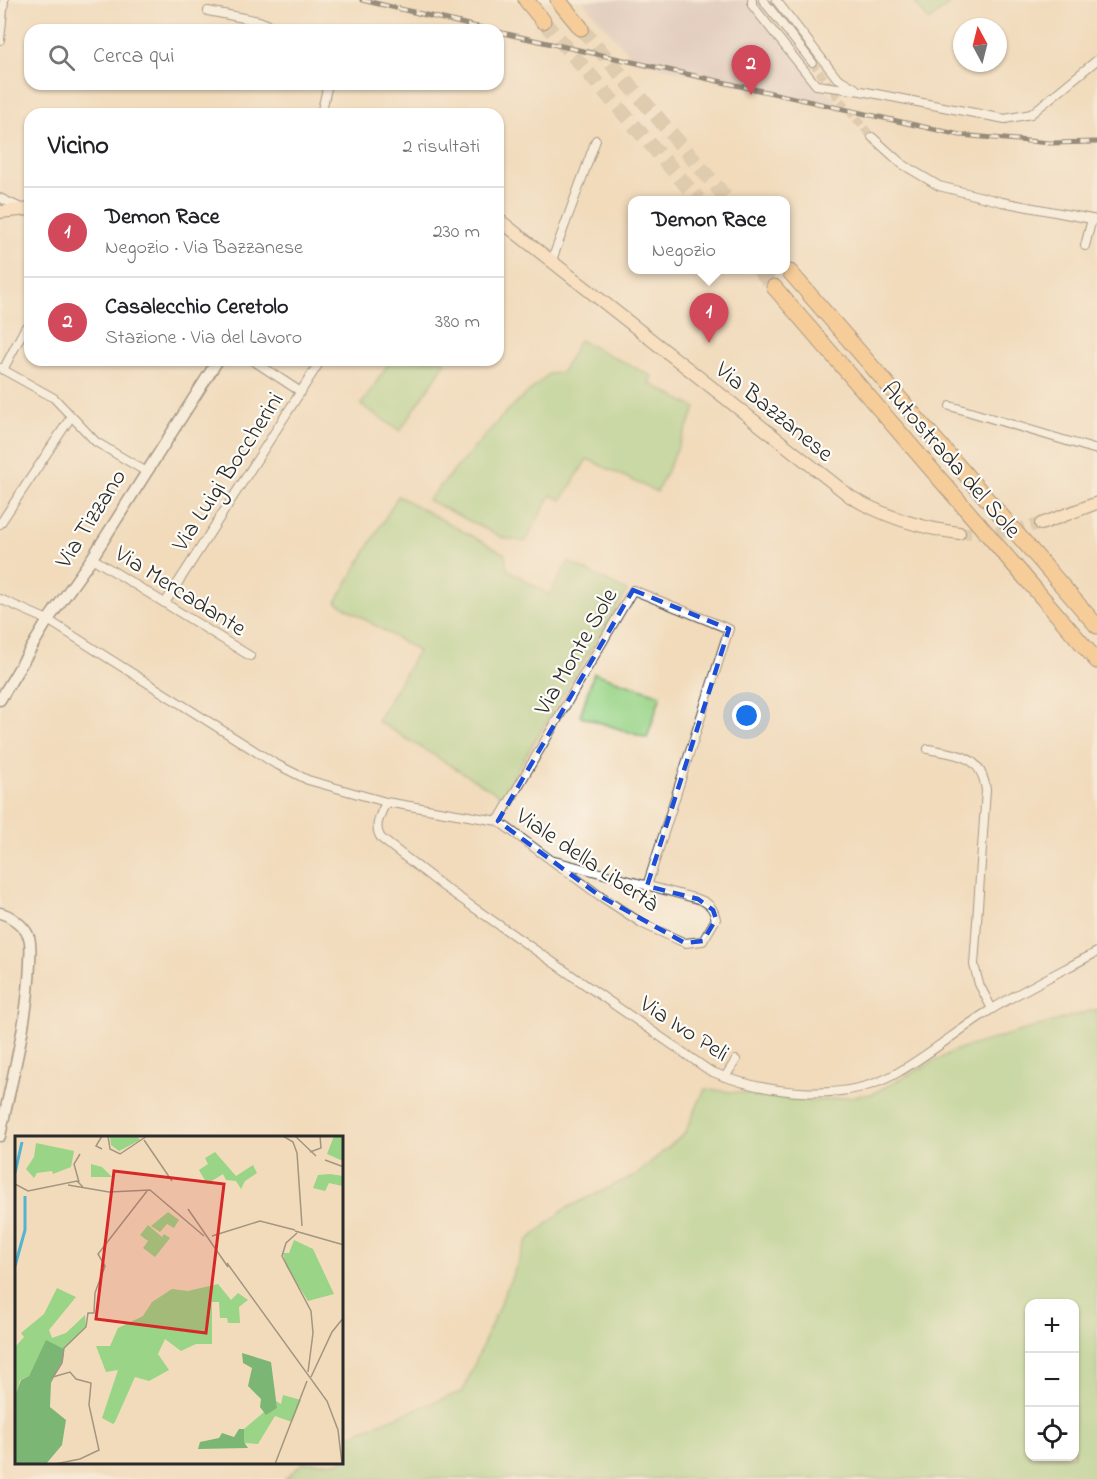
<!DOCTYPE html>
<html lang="it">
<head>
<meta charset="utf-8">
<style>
  :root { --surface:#fff; --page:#f2f2f2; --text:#202124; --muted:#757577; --line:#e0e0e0; --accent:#d1495b }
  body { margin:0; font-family:"Indie Flower",sans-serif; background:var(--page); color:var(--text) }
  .controls { position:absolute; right:18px; bottom:18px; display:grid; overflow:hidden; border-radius:12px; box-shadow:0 2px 4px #0004 }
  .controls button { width:54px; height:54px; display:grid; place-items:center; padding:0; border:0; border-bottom:2px solid var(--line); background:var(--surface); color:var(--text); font:30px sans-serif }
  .compass { position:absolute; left:953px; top:18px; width:54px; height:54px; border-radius:50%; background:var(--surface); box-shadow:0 2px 4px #0004; rotate:353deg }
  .you { position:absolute; left:747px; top:716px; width:21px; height:21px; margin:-15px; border:4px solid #fff; border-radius:50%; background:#1a73e8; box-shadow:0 0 0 9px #1a73e833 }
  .badge { display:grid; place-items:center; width:39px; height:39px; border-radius:50%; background:var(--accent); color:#fff; font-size:20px; font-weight:700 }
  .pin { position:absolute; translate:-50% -50px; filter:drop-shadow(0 2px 3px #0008) }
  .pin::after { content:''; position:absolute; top:32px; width:21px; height:18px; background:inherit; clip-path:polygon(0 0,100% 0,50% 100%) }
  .popup { position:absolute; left:628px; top:196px; width:162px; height:78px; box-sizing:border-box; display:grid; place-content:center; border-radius:12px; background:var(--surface); filter:drop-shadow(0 2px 4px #0005); font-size:20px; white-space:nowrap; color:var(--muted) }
  .popup b { font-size:22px; color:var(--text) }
  .popup::after { content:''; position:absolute; left:50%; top:100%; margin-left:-12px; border:12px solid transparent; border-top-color:var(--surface) }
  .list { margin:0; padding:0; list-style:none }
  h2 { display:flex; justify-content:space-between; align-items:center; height:78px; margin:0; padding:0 24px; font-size:26px }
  h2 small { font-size:20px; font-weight:400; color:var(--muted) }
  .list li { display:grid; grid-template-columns:39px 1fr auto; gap:18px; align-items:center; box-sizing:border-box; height:90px; padding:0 24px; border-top:2px solid var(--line) }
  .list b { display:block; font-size:22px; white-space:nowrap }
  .list p { margin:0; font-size:20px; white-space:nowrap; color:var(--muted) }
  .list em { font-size:20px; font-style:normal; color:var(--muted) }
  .icon { flex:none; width:33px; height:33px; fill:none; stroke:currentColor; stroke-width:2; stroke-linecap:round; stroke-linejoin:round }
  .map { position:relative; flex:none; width:1097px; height:1479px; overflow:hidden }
  .search { position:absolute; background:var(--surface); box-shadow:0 2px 4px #0004; left:24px; top:24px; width:480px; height:66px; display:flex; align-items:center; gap:15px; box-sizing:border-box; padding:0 21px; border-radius:18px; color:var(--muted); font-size:22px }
  .panel { position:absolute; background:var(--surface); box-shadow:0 2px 4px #0004; left:24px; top:108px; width:480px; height:258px; border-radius:18px }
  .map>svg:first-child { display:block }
</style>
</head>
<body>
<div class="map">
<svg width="1097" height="1479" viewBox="0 0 1097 1479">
  <rect width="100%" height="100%" fill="#fdfcf7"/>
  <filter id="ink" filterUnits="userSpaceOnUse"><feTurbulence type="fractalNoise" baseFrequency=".0167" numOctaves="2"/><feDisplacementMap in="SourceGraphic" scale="12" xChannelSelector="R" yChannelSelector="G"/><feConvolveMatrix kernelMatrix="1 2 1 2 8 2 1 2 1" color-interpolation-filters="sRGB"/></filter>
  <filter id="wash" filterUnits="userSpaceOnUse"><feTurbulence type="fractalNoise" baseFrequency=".008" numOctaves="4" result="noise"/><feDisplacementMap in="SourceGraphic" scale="24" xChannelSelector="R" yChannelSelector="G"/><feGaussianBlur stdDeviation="1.35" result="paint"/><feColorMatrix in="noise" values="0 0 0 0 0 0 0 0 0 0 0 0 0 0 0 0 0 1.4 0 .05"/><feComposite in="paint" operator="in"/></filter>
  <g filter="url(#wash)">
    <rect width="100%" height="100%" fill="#f1dbbb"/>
    <path fill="#d2bec3" d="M 582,0 L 759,0 L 769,17 L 844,111 L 635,61 Z"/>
    <g fill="#9ad487" stroke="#628059" stroke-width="1.5" fill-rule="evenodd">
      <path d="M 913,0 L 954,0 L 929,21 Z"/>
      <path d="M 579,340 L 652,376 L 649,383 L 696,408 L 657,492 L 587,459 L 562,500 L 551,495 L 525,542 L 503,538 L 428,500 L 507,411 L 549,374 L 562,372 Z"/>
      <path d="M 391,360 L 442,360 L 446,362 L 400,431 L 361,405 Z"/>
      <path d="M 398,496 L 505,554 L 507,569 L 549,595 L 569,562 L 627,591 L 501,796 L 377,721 L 418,651 L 336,602 Z"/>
      <path d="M 594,673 L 661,695 L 647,738 L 580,716 Z"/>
      <path d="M 1097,1009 L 1097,1479 L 285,1479 L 303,1463 L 342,1462 L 342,1438 L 463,1391 L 527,1241 L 565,1209 L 637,1174 L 685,1133 L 705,1089 L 816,1101 L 872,1094 L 956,1050 ZM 1030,1304 L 1074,1304 L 1074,1456 L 1030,1456 Z"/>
    </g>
  </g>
  <g filter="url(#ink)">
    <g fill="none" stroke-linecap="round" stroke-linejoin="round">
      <path stroke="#c9b89e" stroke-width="8" stroke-dasharray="8 4" stroke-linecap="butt" d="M 812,62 L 839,99 L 872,137"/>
      <path stroke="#c9b89e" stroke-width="12" stroke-dasharray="12 6" stroke-linecap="butt" d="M 959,533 L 1003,532 L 1041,524"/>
      <g stroke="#c9b89e" stroke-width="15" stroke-dasharray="15 8" stroke-linecap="butt">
        <path d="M 543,21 L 699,200"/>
        <path d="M 581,28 L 728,200"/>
        <path d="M 759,270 L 774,287"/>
      </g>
      <defs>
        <g id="minor">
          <path d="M 752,0 L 752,5 L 816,85 L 861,91 L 1005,119 L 1031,114 L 1097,60"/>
          <path d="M 763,0 L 812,62"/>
          <path d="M 776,0 L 836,77 L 855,88"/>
          <path d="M 208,11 L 259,21 L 282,30"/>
          <path d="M 0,40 L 4,0"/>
          <path d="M 321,114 L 328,84"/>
          <path d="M 872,137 L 902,164 L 939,186 L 1002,202 L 1097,220"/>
          <path d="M 0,198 L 21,208"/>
          <path d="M 1085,246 L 1092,219"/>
          <path d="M 552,260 L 596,140"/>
          <path d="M 252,360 L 301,392"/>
          <path d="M 0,368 L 54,398 L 96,442 L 145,471"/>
          <path d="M 3,370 L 25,328"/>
          <path d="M 950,406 L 1097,450"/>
          <path d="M 0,524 L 71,417"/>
          <path d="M 92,558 L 250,656"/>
          <path d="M 0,599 L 48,620 L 274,763 L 308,780 L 386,802 L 498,821 L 600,896 L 643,924 L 685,943 L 703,941 L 716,919 C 713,907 709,903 698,899 L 551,860"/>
          <path d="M 165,603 L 321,360"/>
          <path d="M 928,749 C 958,755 981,754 986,790 L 974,965 L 979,984 L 992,1009"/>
          <path d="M 386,802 C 381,814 372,827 382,839 L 444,887 L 710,1071 C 764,1094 844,1104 897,1073 C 927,1056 955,1033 984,1014 C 1020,991 1060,972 1097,952"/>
          <path d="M 498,821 L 633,590 L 729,629 L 647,886"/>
          <path d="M 725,1077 L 736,1060"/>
        </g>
        <g id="tertiary">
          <path d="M 0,700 L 48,620 L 92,558 L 218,360"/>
          <path d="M 0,913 C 10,915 23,925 28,935 C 32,942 30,955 30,963 C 28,1022 12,1077 0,1136"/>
        </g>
        <g id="secondary">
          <path d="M 0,212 L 30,209"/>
          <path d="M 498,219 L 851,497 C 885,517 920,528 959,533"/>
          <path d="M 1041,524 L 1097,503"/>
        </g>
        <g id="motorway">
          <path d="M 526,0 L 543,21"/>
          <path d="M 558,0 L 581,28"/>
          <path d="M 790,272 L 1097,626"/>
          <path d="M 774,287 L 1097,661"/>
        </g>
      </defs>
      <use href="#minor" stroke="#494541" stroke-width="10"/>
      <use href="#tertiary" stroke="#494541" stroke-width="13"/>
      <use href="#secondary" stroke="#494541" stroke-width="14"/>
      <use href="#motorway" stroke="#494541" stroke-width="17"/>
      <use href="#minor" stroke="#fff" stroke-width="8"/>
      <use href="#tertiary" stroke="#fff" stroke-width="10"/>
      <use href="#secondary" stroke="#fee4c5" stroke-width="12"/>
      <use href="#motorway" stroke="#fdbc6f" stroke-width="15"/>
      <defs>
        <g id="rail">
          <path d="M 362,0 L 490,30"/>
          <path d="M 498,32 L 960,135 L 1050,143 L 1097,142"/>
        </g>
      </defs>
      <use href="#rail" stroke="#2b2b2b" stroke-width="5"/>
      <use href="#rail" stroke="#fdfcf7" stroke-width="3" stroke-dasharray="9" stroke-linecap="butt"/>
    </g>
  </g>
  <path d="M0 0H1097V1479H0ZM 633,590 L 729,629 L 647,886 L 698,899 L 713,910 L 716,919 L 703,941 L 685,943 L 600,896 L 498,821 Z" fill="#f1dbbb" fill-opacity=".55" fill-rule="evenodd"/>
  <path fill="none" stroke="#1d4ed8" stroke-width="4.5" stroke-dasharray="12 8" stroke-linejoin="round" d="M 633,590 L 729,629 L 647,886 L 698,899 L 713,910 L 716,919 L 703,941 L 685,943 L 600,896 L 498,821 Z"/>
  <g text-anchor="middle" stroke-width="4.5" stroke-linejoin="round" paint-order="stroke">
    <g font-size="24" fill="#2b2b2b" stroke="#fdfcf7">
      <text transform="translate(775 411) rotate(39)" y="8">Via Bazzanese</text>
      <text transform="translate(952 459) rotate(49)" y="8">Autostrada del Sole</text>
      <text transform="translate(227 471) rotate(-57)" y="8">Via Luigi Boccherini</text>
      <text transform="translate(90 518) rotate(-58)" y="8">Via Tizzano</text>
      <text transform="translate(181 590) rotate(32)" y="8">Via Mercadante</text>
      <text transform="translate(575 651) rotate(-60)" y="8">Via Monte Sole</text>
      <text transform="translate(588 859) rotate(34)" y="8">Viale della Libertà</text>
      <text transform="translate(685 1028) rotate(33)" y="8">Via Ivo Peli</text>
    </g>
  </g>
  <g transform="translate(15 1136)">
    <rect width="328" height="328" fill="#f1dbbb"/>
    <path d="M 95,0 L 122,0 L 125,4 L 104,15 L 96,9 ZM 319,0 L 328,0 L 328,25 L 312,18 ZM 21,7 L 59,15 L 56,31 L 38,38 L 37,35 L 22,37 L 19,42 L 11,33 L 19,21 ZM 200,16 L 221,40 L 238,29 L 242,37 L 230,45 L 226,53 L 221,45 L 211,44 L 208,38 L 192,48 L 184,34 L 193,28 L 190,22 ZM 76,28 L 87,31 L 97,41 L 76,41 ZM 315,38 L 328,40 L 327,50 L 314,47 L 310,55 L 298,52 L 303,39 ZM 153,76 L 164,84 L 159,92 L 152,88 L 145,96 L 136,90 ZM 133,89 L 147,101 L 149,98 L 155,102 L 140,121 L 128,112 L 133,105 L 125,99 ZM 279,104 L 298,113 L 319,158 L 293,165 L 271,130 L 268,117 L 274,117 ZM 203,148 L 216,164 L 223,157 L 233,164 L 224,171 L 225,187 L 213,187 L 212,182 L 205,182 L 204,166 L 197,166 L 197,208 L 181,208 L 166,215 L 150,203 L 143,218 L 154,234 L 134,245 L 120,241 L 100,286 L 98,288 L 87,282 L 103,234 L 91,236 L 81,210 L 95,210 L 103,192 L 128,180 L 137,166 L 157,153 L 173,155 ZM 42,152 L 61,161 L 34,194 L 37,202 L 51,197 L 70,179 L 71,191 L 49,213 L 31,205 L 14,240 L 5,244 L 0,263 L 0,211 L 9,201 L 6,197 L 29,178 ZM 268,259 L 286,264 L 277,286 L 260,280 L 243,308 L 229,307 L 229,293 L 249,276 L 262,272 L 261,265 L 266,268 Z" fill="#9ad487"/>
    <path d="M 31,204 L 49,213 L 48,224 L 36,247 L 35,271 L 51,284 L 47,309 L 31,328 L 0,328 L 0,260 L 6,244 L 14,240 ZM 227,217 L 256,226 L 262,272 L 251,279 L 245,271 L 246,263 L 233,250 L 237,232 L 228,227 ZM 224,293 L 229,293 L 229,306 L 233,312 L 183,313 L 185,306 L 204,302 L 207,297 L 219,301 Z" fill="#7bb674"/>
    <path fill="none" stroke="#52b4d1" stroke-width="3" d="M 0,37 L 7,6M 0,130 L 10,94 L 10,60"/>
    <path fill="none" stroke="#a29581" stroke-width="1.5" d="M 87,0 L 81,10 L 87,13M 93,0 L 95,13 L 105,18 L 132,0M 268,0 L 278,6 L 282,17 L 287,90M 280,0 L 301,20M 129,4 L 157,45M 295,16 L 306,12 L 305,0M 310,24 L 329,31M 64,46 L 59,28 L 65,18M 0,48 L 13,55 L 62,45 L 68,51M 53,49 L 94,56 L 135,54 L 189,100M 173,73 L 213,131M 280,95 L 329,109M 282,97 L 271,107 L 267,120 L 296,175 L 298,197 L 293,236M 197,100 L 245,85 L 280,94M 212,127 L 312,265 L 323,294 L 327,328M 296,241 L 317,196 L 329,181M 40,328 L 65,323 L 84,314 L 74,269 L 76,247 L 61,243 L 55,236 L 38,241 L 47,227 L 49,212 L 71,191 L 73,177 L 79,177 L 80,157 L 90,130 L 83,118 L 132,55M 260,328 L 292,245"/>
    <path fill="#d62828" fill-opacity="0.15" stroke="#d62828" stroke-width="3" d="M 99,35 L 209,48 L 191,197 L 81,183 Z"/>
    <rect width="328" height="328" fill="none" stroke="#2b2b2b" stroke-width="3"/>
  </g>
</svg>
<div class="controls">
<button>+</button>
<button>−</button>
<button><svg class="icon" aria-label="locate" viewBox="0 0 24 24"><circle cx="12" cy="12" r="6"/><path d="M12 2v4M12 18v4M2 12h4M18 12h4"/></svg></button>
</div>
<svg class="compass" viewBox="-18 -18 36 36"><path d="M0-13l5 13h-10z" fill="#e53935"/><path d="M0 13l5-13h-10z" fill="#757577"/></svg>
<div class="you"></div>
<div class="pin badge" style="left:709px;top:343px">1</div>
<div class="popup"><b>Demon Race</b>Negozio</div>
<div class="pin badge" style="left:751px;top:95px">2</div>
<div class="search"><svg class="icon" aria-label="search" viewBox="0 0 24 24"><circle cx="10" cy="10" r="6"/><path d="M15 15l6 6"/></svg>Cerca qui</div>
<section class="panel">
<h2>Vicino<small>2 risultati</small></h2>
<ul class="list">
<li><span class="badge">1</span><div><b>Demon Race</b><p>Negozio · Via Bazzanese</p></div><em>230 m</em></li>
<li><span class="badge">2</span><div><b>Casalecchio Ceretolo</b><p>Stazione · Via del Lavoro</p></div><em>380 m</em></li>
</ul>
</section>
</div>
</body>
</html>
